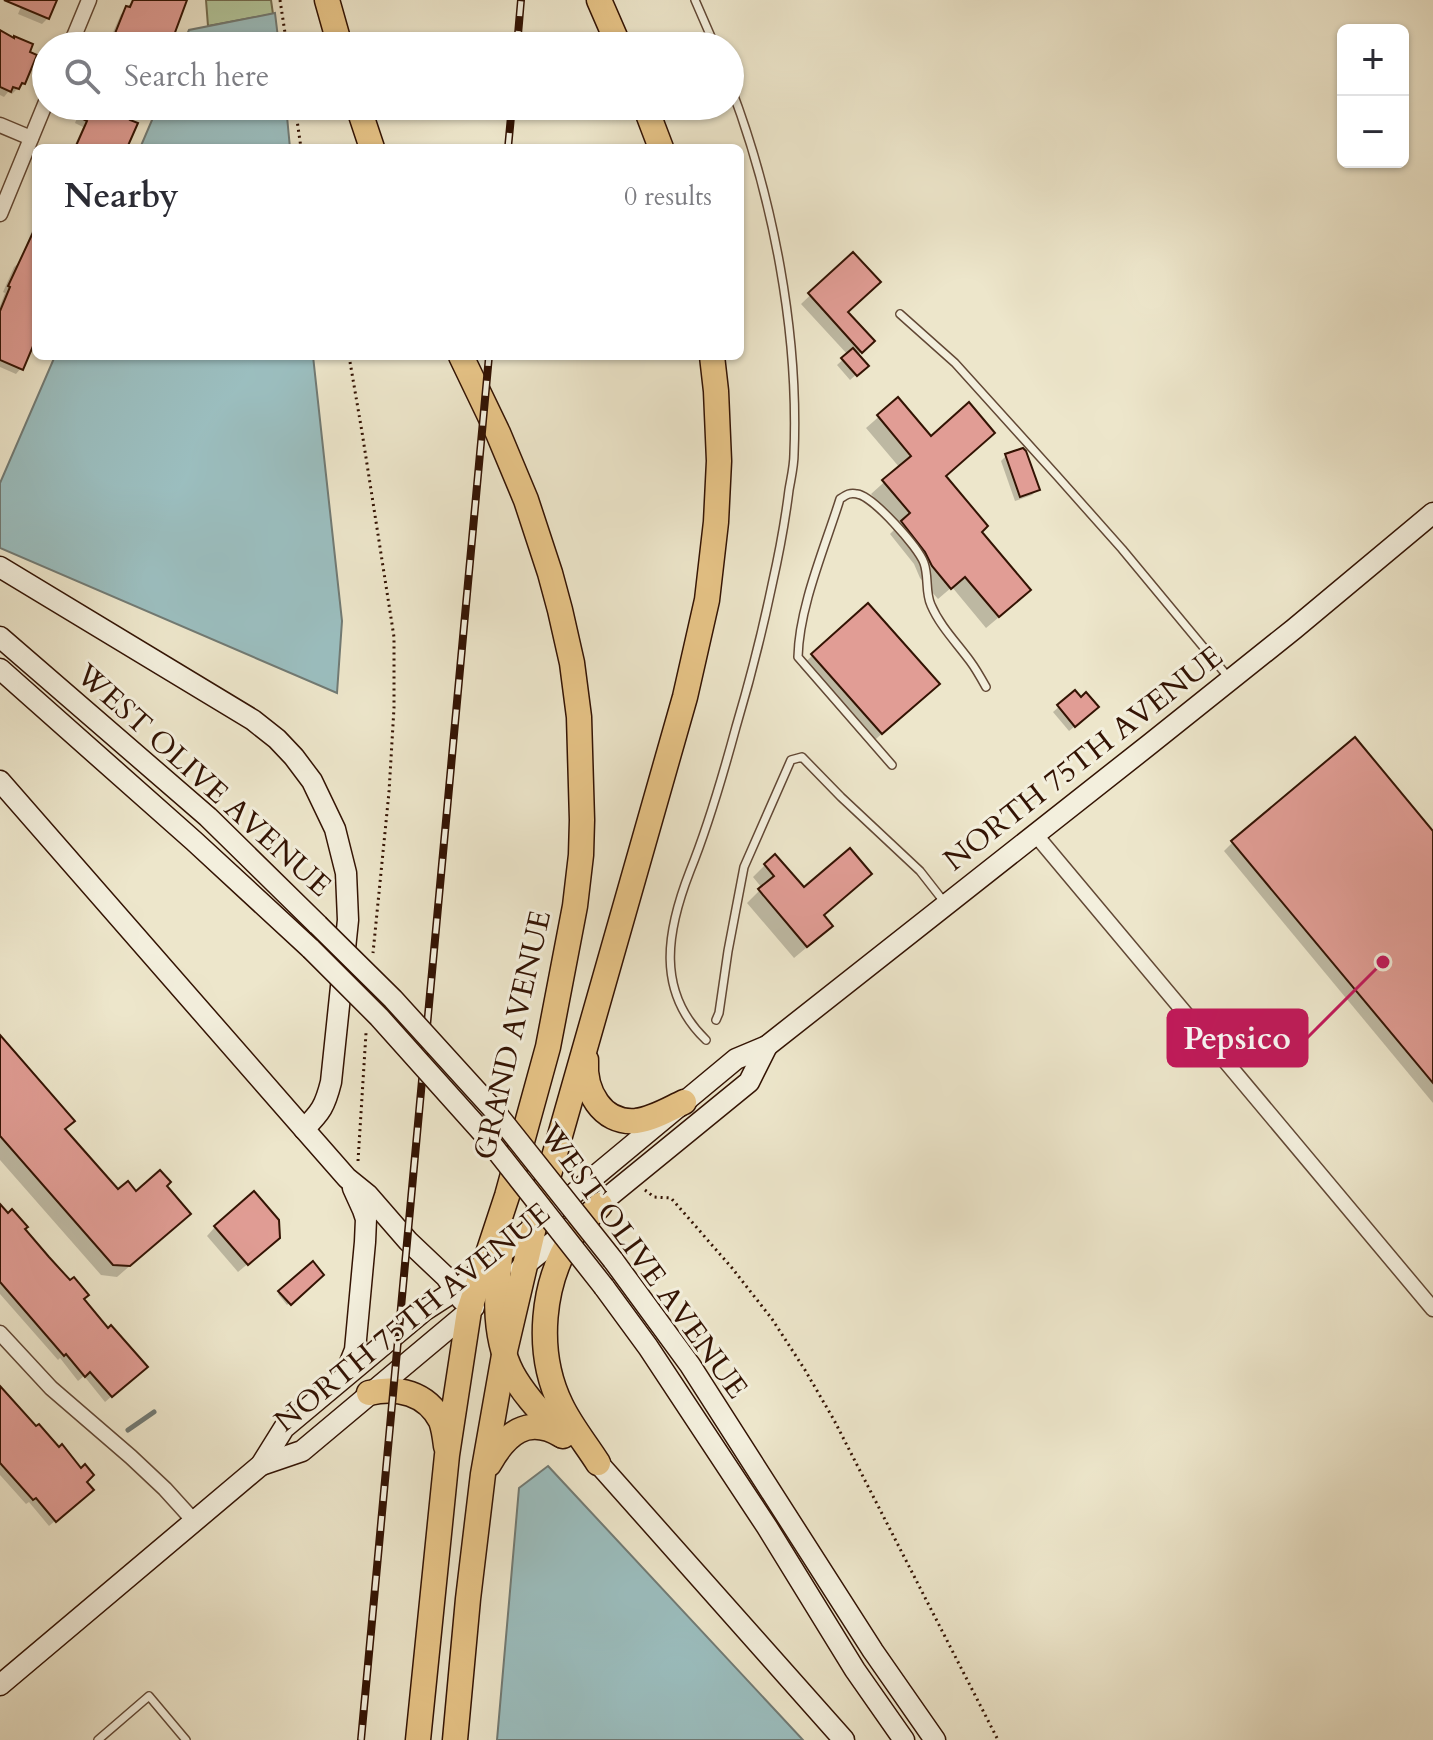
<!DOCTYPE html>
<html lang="en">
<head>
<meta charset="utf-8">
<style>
  :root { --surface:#fff; --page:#f2f2f3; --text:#2b2b33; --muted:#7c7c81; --line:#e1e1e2 }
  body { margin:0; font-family:Cardo,serif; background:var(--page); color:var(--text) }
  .controls { position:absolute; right:24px; top:24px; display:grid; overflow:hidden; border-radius:12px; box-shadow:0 2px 6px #0004 }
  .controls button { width:72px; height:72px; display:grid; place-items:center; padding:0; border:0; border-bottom:2px solid var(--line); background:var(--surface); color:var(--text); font:40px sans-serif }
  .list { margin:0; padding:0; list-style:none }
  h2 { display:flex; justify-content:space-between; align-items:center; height:104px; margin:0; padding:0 32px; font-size:34px }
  h2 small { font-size:26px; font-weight:400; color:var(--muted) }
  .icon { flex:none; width:44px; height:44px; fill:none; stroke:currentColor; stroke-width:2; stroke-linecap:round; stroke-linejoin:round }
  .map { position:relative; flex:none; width:1433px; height:1740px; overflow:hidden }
  .search { position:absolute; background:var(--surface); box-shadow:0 2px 6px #0004; left:32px; top:32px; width:712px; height:88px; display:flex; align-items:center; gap:20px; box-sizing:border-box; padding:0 28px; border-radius:44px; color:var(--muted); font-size:30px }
  .panel { position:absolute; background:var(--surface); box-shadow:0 2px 6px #0004; left:32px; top:144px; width:712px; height:216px; border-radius:12px }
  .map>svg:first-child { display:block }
</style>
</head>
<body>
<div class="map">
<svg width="1433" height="1740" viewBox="0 0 1433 1740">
  <rect width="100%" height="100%" fill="#ede6cb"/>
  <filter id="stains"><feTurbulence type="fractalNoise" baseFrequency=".0025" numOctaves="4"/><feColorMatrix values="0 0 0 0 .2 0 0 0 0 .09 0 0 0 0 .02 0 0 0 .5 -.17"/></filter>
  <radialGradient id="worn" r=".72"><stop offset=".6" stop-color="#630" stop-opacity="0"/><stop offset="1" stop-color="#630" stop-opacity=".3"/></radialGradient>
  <path fill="#b3c69b" stroke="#736c4f" stroke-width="2" d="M 206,0 L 271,0 L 273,14 L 208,26 Z"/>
  <g fill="#9bbebf" stroke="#717a74" stroke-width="2">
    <path d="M 275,13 L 279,46 L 182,46 L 189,30 Z"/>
    <path d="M 158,106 L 286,106 L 290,148 L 140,148 Z"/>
    <path d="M 55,356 L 313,356 L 342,621 L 337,693 L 0,548 L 0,483 Z"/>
    <path d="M 548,1466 L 803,1740 L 497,1740 L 519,1488 Z"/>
  </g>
  <g fill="#0003">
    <path d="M 24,0 L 55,0 L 48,18 L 42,24 L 18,14 Z"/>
    <path d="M 132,0 L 185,0 L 167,46 L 107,46 L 121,14 L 128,8 Z"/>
    <path d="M 0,32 L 23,83 L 12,94 L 8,92 L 4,97 L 0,95 Z"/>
    <path d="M 82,106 L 134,106 L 127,121 L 125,148 L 68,148 L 70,146 L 74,147 L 83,127 L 75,123 Z"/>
    <path d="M 36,221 L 36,343 L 33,342 L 21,368 L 16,374 L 0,367 L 0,306 L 5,293 L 3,292 L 14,267 L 19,263 Z"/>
    <path d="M 853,255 L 846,313 L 872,341 L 857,356 L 866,366 L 850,380 L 837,365 L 848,355 L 801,304 Z"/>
    <path d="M 898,400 L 979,532 L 1017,602 L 986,628 L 952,587 L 938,599 L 920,578 L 914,564 L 890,534 L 898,526 L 871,494 L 900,468 L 866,428 Z"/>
    <path d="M 1006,456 L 1037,490 L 1032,495 L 1015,501 L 1001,461 Z"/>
    <path d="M 813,655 L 925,696 L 869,745 L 800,667 Z"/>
    <path d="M 1075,693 L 1091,713 L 1069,731 L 1053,712 Z"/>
    <path d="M 1433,834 L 1433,1103 L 1224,851 L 1233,842 Z"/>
    <path d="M 765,865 L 822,916 L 818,938 L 794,958 L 747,903 L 762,888 L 753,877 Z"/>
    <path d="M 0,1038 L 63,1130 L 118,1192 L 136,1194 L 165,1186 L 177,1225 L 117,1277 L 101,1275 L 0,1160 Z"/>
    <path d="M 0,1207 L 23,1229 L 139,1373 L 105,1402 L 84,1376 L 78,1381 L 60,1358 L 58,1360 L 0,1294 Z"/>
    <path d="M 215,1227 L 268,1247 L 238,1272 L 207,1236 Z"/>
    <path d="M 312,1264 L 322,1275 L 287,1305 L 278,1294 Z"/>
    <path d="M 0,1390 L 84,1482 L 85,1495 L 49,1526 L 29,1502 L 26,1504 L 0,1475 Z"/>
  </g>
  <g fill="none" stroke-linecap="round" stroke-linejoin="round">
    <path stroke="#717a74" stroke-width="5" d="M 128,1430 L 154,1412"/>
  </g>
  <g fill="#e19d95" stroke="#331303" stroke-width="2">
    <path d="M 4,0 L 57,0 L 49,19 Z"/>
    <path d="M 133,0 L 187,0 L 170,46 L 110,46 L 126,6 L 130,7 Z"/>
    <path d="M 0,30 L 14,38 L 14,36 L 33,44 L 30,52 L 37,55 L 25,84 L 22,83 L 19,89 L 13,87 L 11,92 L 0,87 Z"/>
    <path d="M 84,106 L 136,106 L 130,120 L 138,123 L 127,148 L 75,148 L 87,121 L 79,117 Z"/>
    <path d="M 36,226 L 36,339 L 23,370 L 0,360 L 0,311 L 10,287 L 8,286 Z"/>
    <path d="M 853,252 L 881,282 L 848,312 L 875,341 L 862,353 L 808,293 Z"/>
    <path d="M 853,348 L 869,366 L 857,376 L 841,358 Z"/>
    <path d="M 898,397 L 931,436 L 969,402 L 995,433 L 946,476 L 988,526 L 982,532 L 1031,590 L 999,617 L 965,577 L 951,589 L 932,566 L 925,552 L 901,521 L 910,513 L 882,480 L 911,456 L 877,415 Z"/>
    <path d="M 1023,448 L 1026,451 L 1040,490 L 1020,497 L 1005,454 Z"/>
    <path d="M 868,603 L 940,684 L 882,734 L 811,654 Z"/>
    <path d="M 1075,690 L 1081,697 L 1086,692 L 1099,707 L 1075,727 L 1057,705 Z"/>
    <path d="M 1355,737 L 1433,831 L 1433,1083 L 1231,841 Z"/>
    <path d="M 850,848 L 872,874 L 824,915 L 833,926 L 807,947 L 758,889 L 774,876 L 764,864 L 775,854 L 804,887 Z"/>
    <path d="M 0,1035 L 75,1121 L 65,1129 L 118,1189 L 128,1181 L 136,1191 L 160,1170 L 171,1182 L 167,1186 L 191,1214 L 130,1266 L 113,1265 L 0,1136 Z"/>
    <path d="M 254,1191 L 279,1220 L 280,1238 L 248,1265 L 214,1226 Z"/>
    <path d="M 0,1204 L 8,1213 L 12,1209 L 28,1227 L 25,1229 L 49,1257 L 70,1280 L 74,1277 L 89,1295 L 84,1299 L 108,1328 L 111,1325 L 148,1367 L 112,1397 L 90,1372 L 85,1377 L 66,1354 L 64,1356 L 0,1282 Z"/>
    <path d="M 313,1261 L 324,1275 L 291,1305 L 278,1291 Z"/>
    <path d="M 0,1386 L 36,1426 L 39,1424 L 59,1447 L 62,1444 L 81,1468 L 85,1464 L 94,1475 L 87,1482 L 94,1490 L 56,1522 L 36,1498 L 33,1500 L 0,1463 Z"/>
  </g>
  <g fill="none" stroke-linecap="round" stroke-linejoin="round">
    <defs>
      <g id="service">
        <path d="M 695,0 L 715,46"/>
        <path d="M 900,314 L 955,363 L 1058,477 L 1122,549 L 1229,678"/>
        <path d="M 892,765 L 798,657 C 799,607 825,547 840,499 C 846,495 850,492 857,494 C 873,496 918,547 924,563 C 929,577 925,592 931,605 C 940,626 956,642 970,661 C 976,669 981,678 986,687"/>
        <path d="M 716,1020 L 719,1013 L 728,951 L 744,867 L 791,760 L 802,757 L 841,797 L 920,871 L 945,903"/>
        <path d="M 706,1040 C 655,991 667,930 690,871 C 709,824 723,775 736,727 C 750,680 762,633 772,585 C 779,554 785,522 789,490 C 791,478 794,466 794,454 C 799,333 773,197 730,85"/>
        <path d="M 98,1740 L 149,1696 L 186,1740"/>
      </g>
      <g id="minor">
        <path d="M 70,46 L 89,0"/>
        <path d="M 0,125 L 31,138"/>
        <path d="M 0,214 L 46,102"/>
        <path d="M 1035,834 L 1433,1309"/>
        <path d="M 0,1333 L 51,1388 L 131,1457 L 165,1489 L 194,1521"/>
      </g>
      <g id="secondary">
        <path d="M 0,567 L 253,720 L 277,739 L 294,757 L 312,781 L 335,829 L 346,873 L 348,920 L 331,1082 C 325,1106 321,1112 304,1129"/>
        <path d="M 0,637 L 208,817 L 318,925"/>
        <path d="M 0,669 L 194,841 L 311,949"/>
        <path d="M 0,781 L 304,1129 L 347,1178 L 368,1195 L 408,1241 L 446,1277 L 462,1300"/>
        <path d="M 613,1260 L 690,1365 L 873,1651 L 935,1740"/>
        <path d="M 520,1269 L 749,1082 L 767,1046"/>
        <path d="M 604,1287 L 648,1347 L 767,1527 L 855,1670 L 904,1740"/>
        <path d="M 345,1375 L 355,1350 L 365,1242 L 366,1219 L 363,1210 L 353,1188"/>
        <path d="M 598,1463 L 844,1740"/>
        <path d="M 261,1465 L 302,1451 L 474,1307"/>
        <path d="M 0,1685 L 261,1465 L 284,1428 L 425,1310 L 456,1290 L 500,1255 L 736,1059 L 767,1046 L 1150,744 L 1294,629 L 1433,513"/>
      </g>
      <g id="trunk">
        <path d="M 327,0 L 340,46"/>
        <path d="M 599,0 L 619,46"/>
        <path d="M 358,106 L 372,148"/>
        <path d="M 645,106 L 661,148"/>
        <path d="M 586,1060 C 584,1090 601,1124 636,1121 C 653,1119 669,1109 684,1102"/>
        <path d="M 502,1238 C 497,1282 491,1332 512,1373 C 525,1397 545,1416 563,1436"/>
        <path d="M 369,1393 C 397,1386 427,1393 441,1421 C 444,1429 445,1438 446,1446"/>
        <path d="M 598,1463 C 586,1444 571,1426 561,1405 C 535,1352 541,1281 575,1232 C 582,1222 592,1214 600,1205"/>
        <path d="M 489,1464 C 506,1434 527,1415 561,1435"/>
        <path d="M 418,1740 L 447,1455 L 469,1311 L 507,1196 L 548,1047 L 575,906 L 581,855 L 582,820 L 579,717 L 572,663 L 560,610 L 550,573 L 526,500 L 498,433 L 461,356"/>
        <path d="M 455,1740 L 468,1599 L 483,1474 L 504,1355 L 534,1227 L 685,697 L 707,600 L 716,522 L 719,461 L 716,391 L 712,356"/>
      </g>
    </defs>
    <use href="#service" stroke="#624835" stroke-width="10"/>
    <use href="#minor" stroke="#624835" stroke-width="17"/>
    <use href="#secondary" stroke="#331303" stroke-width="23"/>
    <use href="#trunk" stroke="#331303" stroke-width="27"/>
    <g stroke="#331303" stroke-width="3" stroke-dasharray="2 4" stroke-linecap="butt">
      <path d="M 280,0 L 287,46"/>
      <path d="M 295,106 L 301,148"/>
      <path d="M 349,356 L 362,432 L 394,637 L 394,708 L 389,792 L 373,953"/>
      <path d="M 358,1161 L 366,1033"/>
      <path d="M 645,1190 L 654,1197 L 671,1198 L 732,1268 L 772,1319 L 805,1370 L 834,1420 L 998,1740"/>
    </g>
    <use href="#service" stroke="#f3efdd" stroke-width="7"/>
    <use href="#minor" stroke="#f3efdd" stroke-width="14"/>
    <use href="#secondary" stroke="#f3efdd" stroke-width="20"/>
    <use href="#trunk" stroke="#e6c386" stroke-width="24"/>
    <defs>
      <g id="rail">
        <path d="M 517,46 L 521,0"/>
        <path d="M 508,148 L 512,106"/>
        <path d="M 361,1740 L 489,356"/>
      </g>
    </defs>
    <use href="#rail" stroke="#331303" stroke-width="8"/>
    <use href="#rail" stroke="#f3efdd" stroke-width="5" stroke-dasharray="15" stroke-linecap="butt"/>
    <defs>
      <g id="secondary-bridge">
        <path d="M 318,925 L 393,999 L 493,1109 L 613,1260"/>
        <path d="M 311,949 L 379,1017 L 482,1132 L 604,1287"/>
      </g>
    </defs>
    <use href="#secondary-bridge" stroke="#331303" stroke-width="23" stroke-linecap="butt"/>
    <use href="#secondary-bridge" stroke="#f3efdd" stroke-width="20"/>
  </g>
  <g text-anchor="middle" stroke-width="6" stroke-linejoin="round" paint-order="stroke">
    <g font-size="30" fill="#331303" stroke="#f3efdd">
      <text transform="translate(1083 758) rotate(-38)" y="10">NORTH 75TH AVENUE</text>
      <text transform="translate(204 780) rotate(42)" y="10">WEST OLIVE AVENUE</text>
      <text transform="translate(512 1035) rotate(-77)" y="10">GRAND AVENUE</text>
      <text transform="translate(644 1261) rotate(54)" y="10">WEST OLIVE AVENUE</text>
      <text transform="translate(412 1317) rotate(-39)" y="10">NORTH 75TH AVENUE</text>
    </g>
  </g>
  <path fill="none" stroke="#c2185b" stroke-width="3" d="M1383 962L1307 1038"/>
  <circle fill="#c2185b" stroke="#f3efdd" stroke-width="3" cx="1383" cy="962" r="8"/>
  <rect fill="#c2185b" stroke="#c2185b" stroke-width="3" x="1168" y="1010" width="139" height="56" rx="8"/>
  <g font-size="32" text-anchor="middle" font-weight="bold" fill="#fff">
    <text x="1237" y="1049">Pepsico</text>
  </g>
  <rect width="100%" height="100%" filter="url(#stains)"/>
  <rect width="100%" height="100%" fill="url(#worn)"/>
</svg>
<div class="controls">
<button>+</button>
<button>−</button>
</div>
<div class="search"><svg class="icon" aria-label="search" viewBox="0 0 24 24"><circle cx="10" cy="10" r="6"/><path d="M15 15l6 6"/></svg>Search here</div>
<section class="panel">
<h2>Nearby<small>0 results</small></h2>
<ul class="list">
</ul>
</section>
</div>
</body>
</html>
